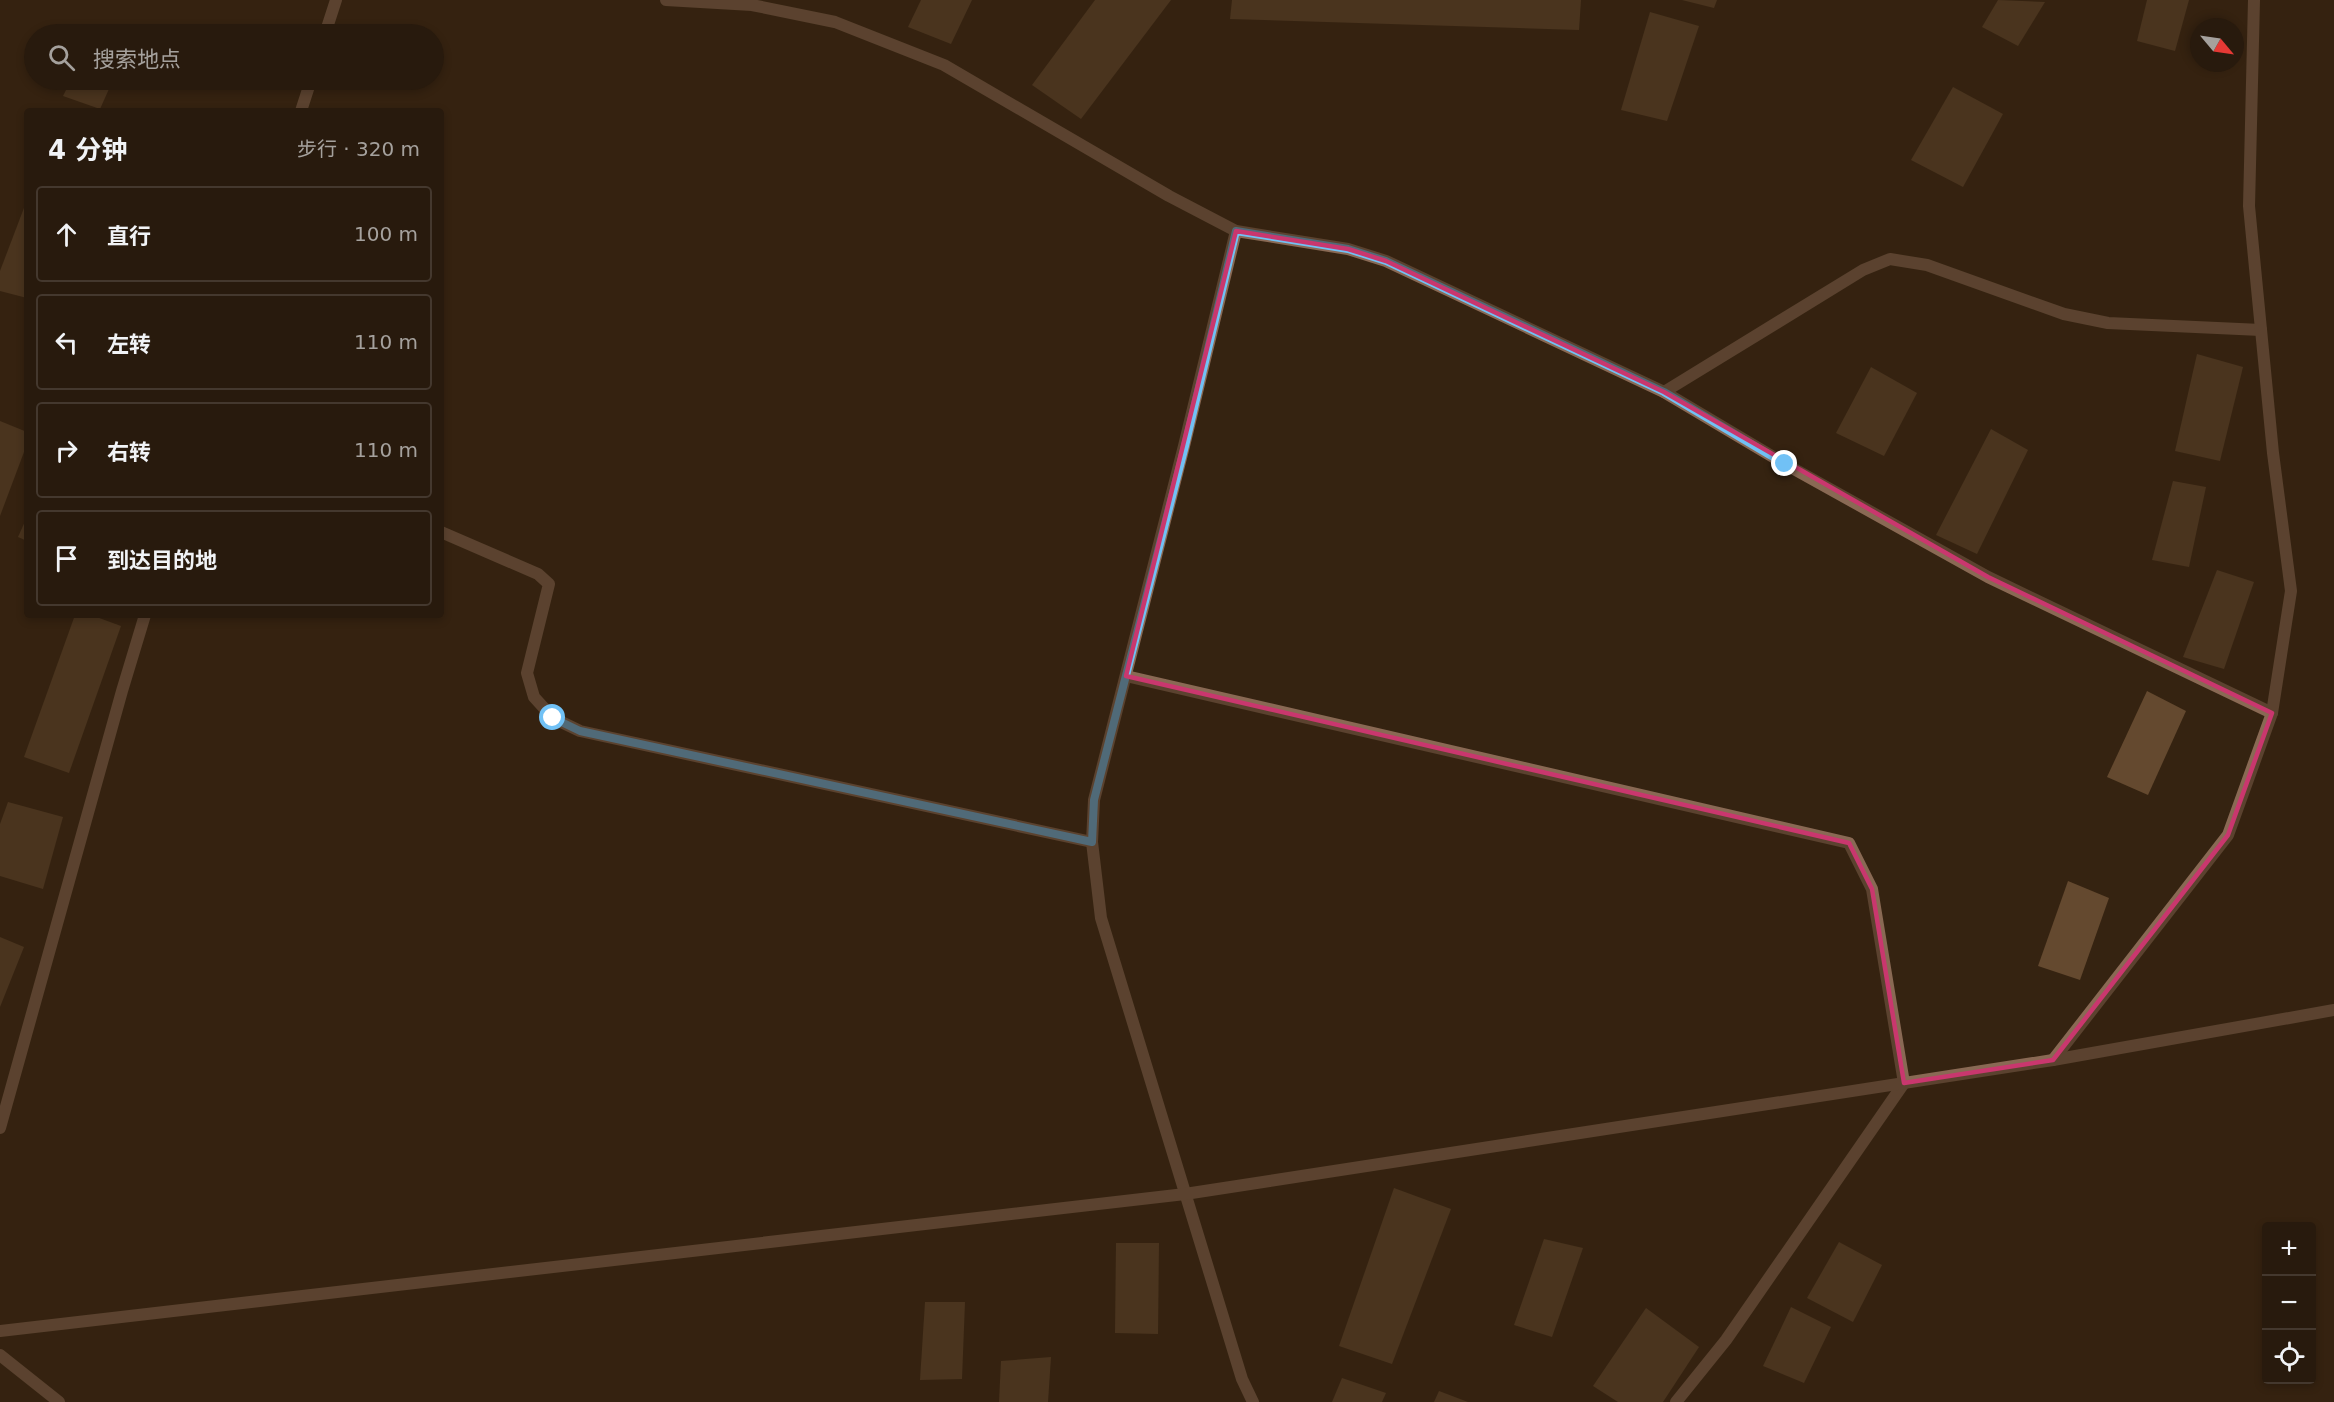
<!DOCTYPE html>
<html lang="zh">
<head>
<meta charset="utf-8">
<style>
  :root { --surface:#281a0d; --page:#302316; --text:#f1f3f6; --muted:#a5a19d; --line:#44382e }
  body { margin:0; font-family:"DejaVu Sans","Noto Sans SC",sans-serif; background:var(--page); color:var(--text) }
  .controls { position:absolute; right:18px; bottom:18px; display:grid; overflow:hidden; border-radius:6px; box-shadow:0 3px 9px #0003 }
  .controls button { width:54px; height:54px; display:grid; place-items:center; padding:0; border:0; border-bottom:2px solid var(--line); background:var(--surface); color:var(--text); font:30px sans-serif }
  .compass { position:absolute; left:2190px; top:18px; width:54px; height:54px; border-radius:50%; background:var(--surface); box-shadow:0 3px 9px #0003; rotate:119deg }
  .stop { position:absolute; width:18px; height:18px; margin:-14px; border:4px solid #71c1f5; border-radius:50%; background:#fff }
  .stop.end { background:#71c1f5; border-color:#fff; box-shadow:0 2px 6px #0008 }
  .list { margin:0; padding:0; list-style:none }
  h2 { display:flex; justify-content:space-between; align-items:center; height:78px; margin:0; padding:0 24px; font-size:26px }
  h2 small { font-size:20px; font-weight:400; color:var(--muted) }
  .list li { display:grid; grid-template-columns:39px 1fr auto; gap:18px; align-items:center; box-sizing:border-box; height:96px; margin:0 12px 12px; padding:0 12px; border:2px solid var(--line); border-radius:6px }
  .list b { display:block; font-size:22px; white-space:nowrap }
  .list em { font-size:20px; font-style:normal; color:var(--muted) }
  .icon { flex:none; width:33px; height:33px; fill:none; stroke:currentColor; stroke-width:2; stroke-linecap:round; stroke-linejoin:round }
  .map { position:relative; flex:none; width:2334px; height:1402px; overflow:hidden }
  .search { position:absolute; background:var(--surface); box-shadow:0 3px 9px #0003; left:24px; top:24px; width:420px; height:66px; display:flex; align-items:center; gap:15px; box-sizing:border-box; padding:0 21px; border-radius:33px; color:var(--muted); font-size:22px }
  .panel { position:absolute; background:var(--surface); box-shadow:0 3px 9px #0003; left:24px; top:108px; width:420px; height:510px; border-radius:6px }
  .map>svg:first-child { display:block }
</style>
</head>
<body>
<div class="map">
<svg width="2334" height="1402" viewBox="0 0 2334 1402">
  <rect width="100%" height="100%" fill="#352311"/>
  <g fill="#64492f">
    <path d="M 921,0 L 972,0 L 951,44 L 908,27 Z"/>
    <path d="M 1095,0 L 1171,0 L 1081,119 L 1032,85 Z"/>
    <path d="M 1232,0 L 1581,0 L 1579,30 L 1230,19 Z"/>
    <path d="M 1682,0 L 1717,0 L 1714,8 Z"/>
    <path d="M 1998,0 L 2045,2 L 2018,46 L 1982,27 Z"/>
    <path d="M 2147,0 L 2189,0 L 2175,51 L 2137,41 Z"/>
    <path d="M 1650,12 L 1699,26 L 1667,121 L 1621,110 Z"/>
    <path d="M 71,80 L 113,80 L 100,109 L 63,96 Z"/>
    <path d="M 1953,87 L 2003,114 L 1963,187 L 1911,160 Z"/>
    <path d="M 27,200 L 27,298 L 0,291 L 0,271 Z"/>
    <path d="M 2197,354 L 2243,367 L 2220,461 L 2175,451 Z"/>
    <path d="M 1871,367 L 1917,393 L 1884,456 L 1836,433 Z"/>
    <path d="M 0,421 L 27,432 L 27,444 L 0,516 Z"/>
    <path d="M 1991,429 L 2028,450 L 1977,554 L 1936,535 Z"/>
    <path d="M 2173,481 L 2206,487 L 2189,567 L 2152,560 Z"/>
    <path d="M 27,517 L 27,541 L 18,537 Z"/>
    <path d="M 2217,570 L 2254,582 L 2224,669 L 2183,657 Z"/>
    <path d="M 75,615 L 91,615 L 121,626 L 69,773 L 24,757 Z"/>
    <path d="M 2147,691 L 2186,711 L 2148,795 L 2107,777 Z"/>
    <path d="M 8,802 L 63,817 L 43,889 L 0,876 L 0,824 Z"/>
    <path d="M 2068,881 L 2109,898 L 2080,980 L 2038,966 Z"/>
    <path d="M 0,937 L 24,947 L 0,1007 Z"/>
    <path d="M 1394,1188 L 1451,1209 L 1392,1364 L 1339,1346 Z"/>
    <path d="M 1544,1239 L 1583,1248 L 1552,1337 L 1514,1325 Z"/>
    <path d="M 1839,1242 L 1882,1265 L 1853,1322 L 1807,1298 Z"/>
    <path d="M 1116,1243 L 1159,1243 L 1158,1334 L 1115,1333 Z"/>
    <path d="M 925,1302 L 965,1302 L 962,1379 L 920,1380 Z"/>
    <path d="M 1791,1307 L 1831,1327 L 1804,1383 L 1763,1366 Z"/>
    <path d="M 1646,1308 L 1699,1347 L 1663,1402 L 1618,1402 L 1593,1386 Z"/>
    <path d="M 1051,1357 L 1048,1402 L 999,1402 L 1001,1361 Z"/>
    <path d="M 1342,1378 L 1386,1393 L 1382,1402 L 1332,1402 Z"/>
    <path d="M 1439,1391 L 1468,1402 L 1434,1402 Z"/>
  </g>
  <g fill="none" stroke-linecap="round" stroke-linejoin="round">
    <g stroke="#896954" stroke-width="12">
      <path d="M 666,0 L 752,5 L 835,22 L 944,65 L 1169,196 L 1236,231 L 1348,249 L 1386,261 L 1664,392 L 1785,464 L 1988,577 L 2272,713"/>
      <path d="M 325,34 L 336,0"/>
      <path d="M 301,111 L 311,80"/>
      <path d="M 1236,231 L 1184,446 L 1094,800 L 1092,842 L 1101,918 L 1242,1379 L 1253,1402"/>
      <path d="M 1664,392 L 1863,270 L 1890,259 L 1927,265 L 2064,314 L 2108,323 L 2261,330"/>
      <path d="M 441,532 L 538,574 L 549,584 L 527,673 L 534,697 L 553,718 L 580,731 L 1092,842"/>
      <path d="M 1126,676 L 1849,843 L 1872,889 L 1904,1083 L 1726,1340 L 1676,1402"/>
      <path d="M 2053,1060 L 2228,835 L 2272,713 L 2291,591 L 2273,453 L 2249,206 L 2254,0"/>
      <path d="M 0,1128 L 122,691 L 145,615"/>
      <path d="M 0,1331 L 1185,1194 L 2053,1060 L 2334,1010"/>
    </g>
    <path stroke="#896954" stroke-width="12" d="M 0,1355 L 59,1402"/>
  </g>
  <g fill="none" stroke-linecap="round" stroke-linejoin="round">
    <path stroke="#71c1f5" stroke-width="8" d="M 553,718 L 580,731 L 1092,842 L 1094,800 L 1185,446 L 1236,231 L 1348,249 L 1386,261 L 1664,392 L 1785,464"/>
  </g>
  <path d="M0 0H2334V1402H0ZM 1236,231 L 1348,249 L 1386,261 L 1664,392 L 1988,577 L 2272,713 L 2228,835 L 2053,1060 L 1904,1083 L 1872,889 L 1849,843 L 1126,676 Z" fill="#352311" fill-opacity=".55" fill-rule="evenodd"/>
  <path fill="none" stroke="#c9376e" stroke-width="4.5" stroke-linejoin="round" d="M 1236,231 L 1348,249 L 1386,261 L 1664,392 L 1988,577 L 2272,713 L 2228,835 L 2053,1060 L 1904,1083 L 1872,889 L 1849,843 L 1126,676 Z"/>
</svg>
<div class="controls">
<button>+</button>
<button>−</button>
<button><svg class="icon" aria-label="locate" viewBox="0 0 24 24"><circle cx="12" cy="12" r="6"/><path d="M12 2v4M12 18v4M2 12h4M18 12h4"/></svg></button>
</div>
<svg class="compass" viewBox="-18 -18 36 36"><path d="M0-13l5 13h-10z" fill="#e53935"/><path d="M0 13l5-13h-10z" fill="#a5a19d"/></svg>
<div class="stop" style="left:553px;top:718px"></div>
<div class="stop end" style="left:1785px;top:464px"></div>
<div class="search"><svg class="icon" aria-label="search" viewBox="0 0 24 24"><circle cx="10" cy="10" r="6"/><path d="M15 15l6 6"/></svg>搜索地点</div>
<section class="panel">
<h2>4 分钟<small>步行 · 320 m</small></h2>
<ul class="list">
<li><svg class="icon" aria-label="ahead" viewBox="0 0 24 24"><path d="M12 20V5M6 11l6-6 6 6"/></svg><div><b>直行</b></div><em>100 m</em></li>
<li><svg class="icon" aria-label="left" viewBox="0 0 24 24"><path d="M17 20v-9H6M10 6l-5 5 5 5"/></svg><div><b>左转</b></div><em>110 m</em></li>
<li><svg class="icon" aria-label="right" viewBox="0 0 24 24"><path d="M7 20v-9h11M14 6l5 5-5 5"/></svg><div><b>右转</b></div><em>110 m</em></li>
<li><svg class="icon" aria-label="arrive" viewBox="0 0 24 24"><path d="M6 21V4h12l-3 4 3 4H6"/></svg><div><b>到达目的地</b></div></li>
</ul>
</section>
</div>
</body>
</html>
